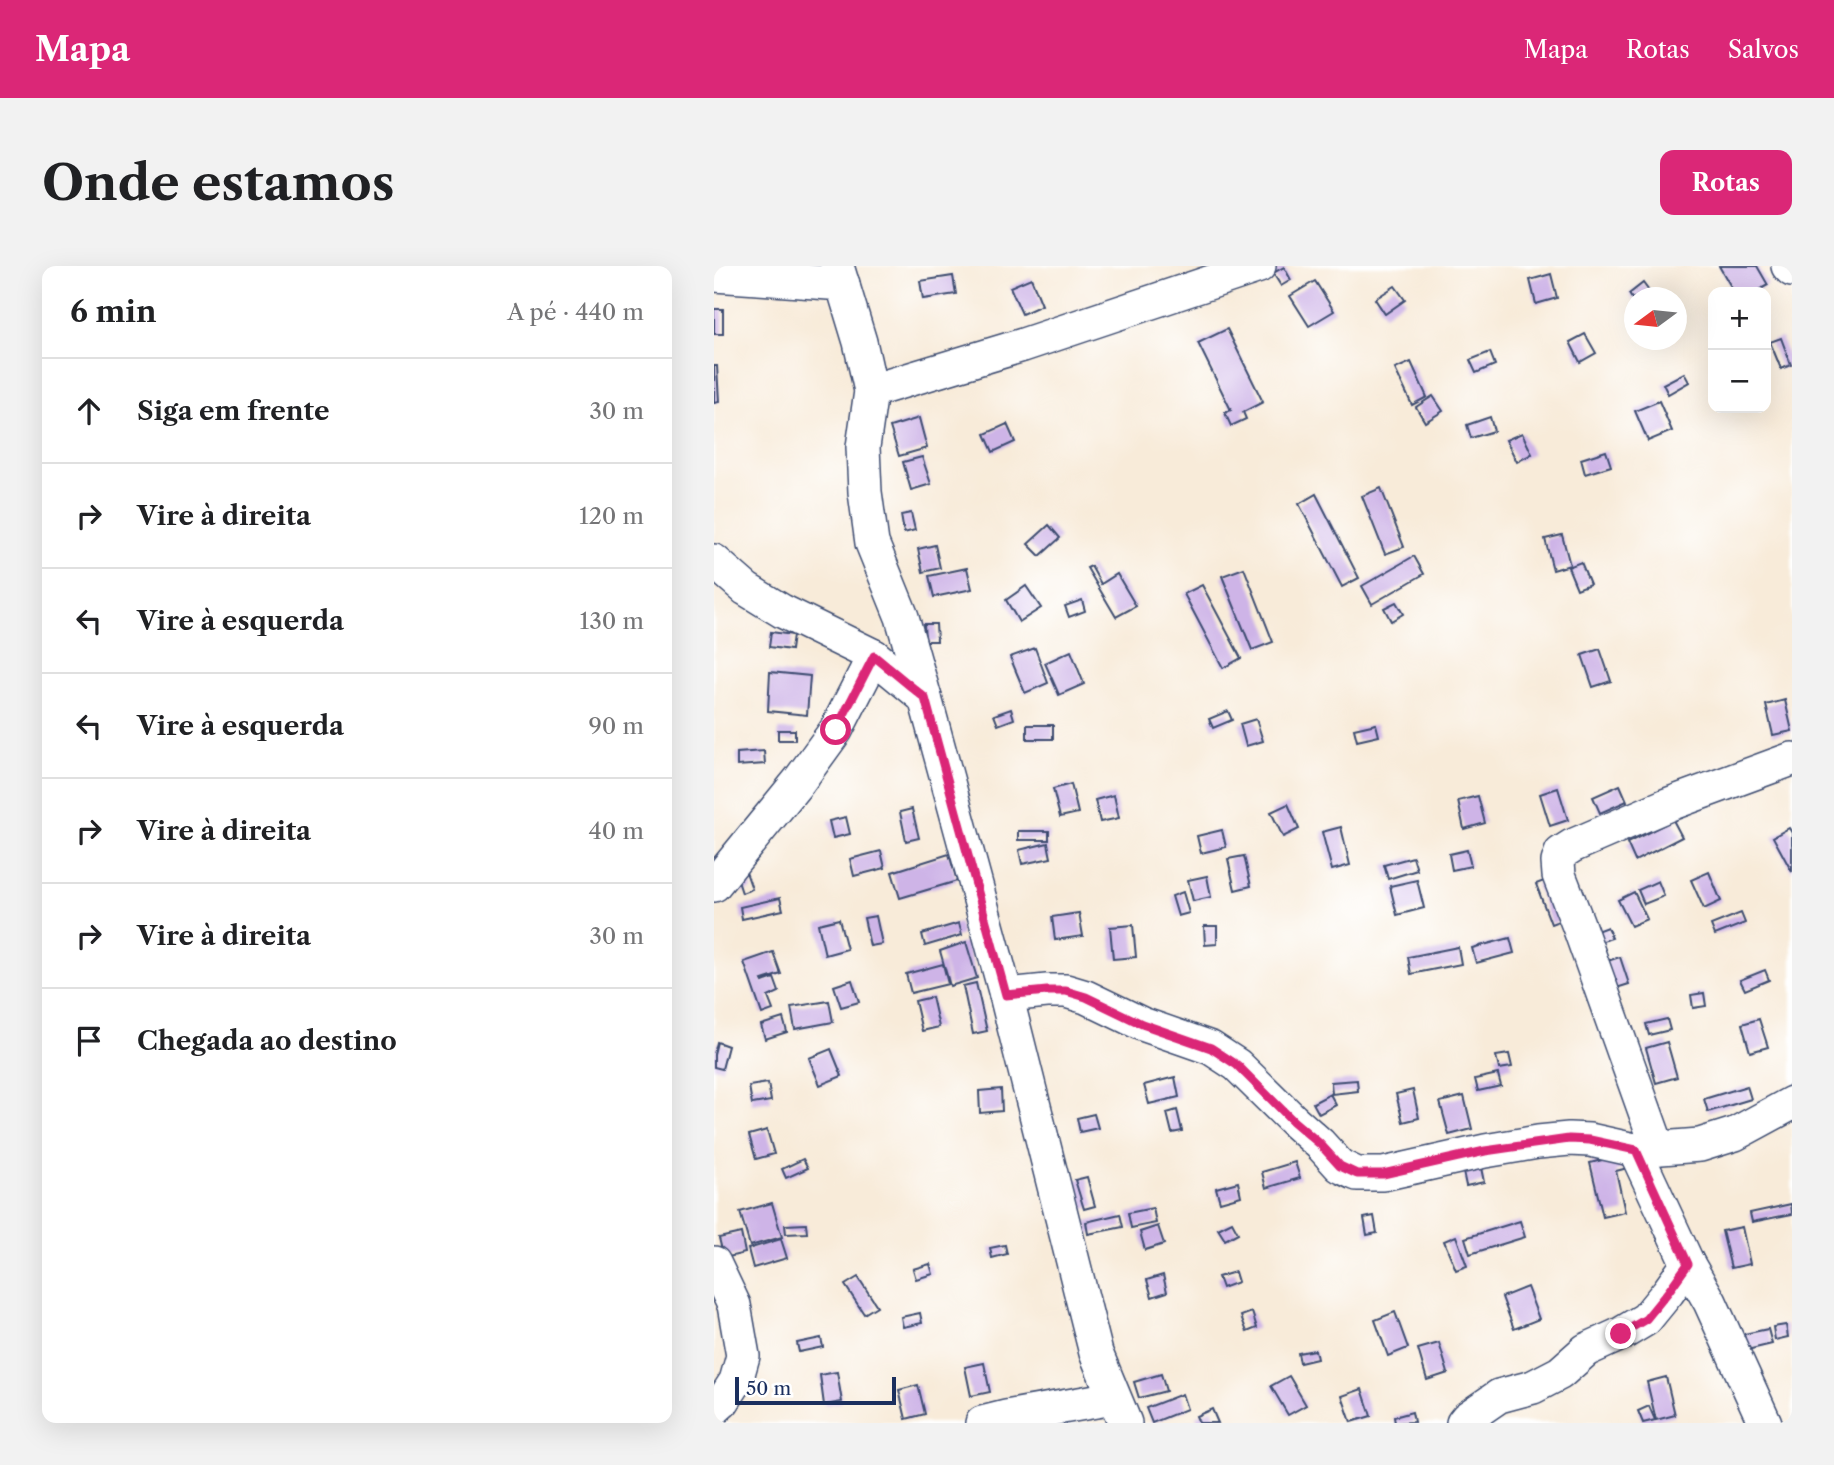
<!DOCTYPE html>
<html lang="pt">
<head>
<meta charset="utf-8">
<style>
  :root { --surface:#fff; --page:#f2f2f2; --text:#202124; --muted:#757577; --line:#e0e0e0; --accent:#db2777 }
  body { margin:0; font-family:"Libre Caslon Text",serif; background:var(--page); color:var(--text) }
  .controls { position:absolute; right:21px; top:21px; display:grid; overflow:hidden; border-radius:14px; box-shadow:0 7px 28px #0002 }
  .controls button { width:63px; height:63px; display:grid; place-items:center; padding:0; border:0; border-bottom:2px solid var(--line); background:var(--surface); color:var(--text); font:35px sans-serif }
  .compass { position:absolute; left:910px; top:21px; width:63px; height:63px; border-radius:50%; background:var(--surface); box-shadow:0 7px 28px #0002; rotate:255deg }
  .scale { position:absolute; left:21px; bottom:18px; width:161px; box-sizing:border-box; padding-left:7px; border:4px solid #1b2f5e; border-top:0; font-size:19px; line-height:24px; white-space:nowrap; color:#1b2f5e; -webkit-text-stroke:5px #fff; paint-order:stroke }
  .stop { position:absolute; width:21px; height:21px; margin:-16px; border:5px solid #db2777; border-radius:50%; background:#fff }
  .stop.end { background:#db2777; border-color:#fff; box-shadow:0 2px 7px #0008 }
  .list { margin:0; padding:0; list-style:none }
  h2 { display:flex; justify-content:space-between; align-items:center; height:91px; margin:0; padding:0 28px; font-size:30px }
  h2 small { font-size:23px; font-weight:400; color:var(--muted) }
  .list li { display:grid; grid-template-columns:46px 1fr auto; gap:21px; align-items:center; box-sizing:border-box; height:105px; padding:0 28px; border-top:2px solid var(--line) }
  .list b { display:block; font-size:26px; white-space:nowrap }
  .list em { font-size:23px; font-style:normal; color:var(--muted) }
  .icon { flex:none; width:38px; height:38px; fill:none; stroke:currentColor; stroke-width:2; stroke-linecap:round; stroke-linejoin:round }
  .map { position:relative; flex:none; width:1078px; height:1157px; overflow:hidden; border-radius:14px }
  header { display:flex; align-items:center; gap:42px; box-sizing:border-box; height:98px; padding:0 35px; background:var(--accent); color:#fff }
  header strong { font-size:33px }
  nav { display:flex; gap:38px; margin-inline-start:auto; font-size:24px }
  .intro { display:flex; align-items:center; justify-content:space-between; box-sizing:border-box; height:168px; padding:0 42px }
  h1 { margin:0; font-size:49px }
  .button { padding:18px 32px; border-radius:14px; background:var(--accent); color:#fff; font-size:24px; font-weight:700 }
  main { display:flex; gap:42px; padding:0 42px }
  aside { flex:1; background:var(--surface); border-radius:14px; box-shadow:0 7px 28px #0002 }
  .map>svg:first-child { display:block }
</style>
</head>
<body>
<header>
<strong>Mapa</strong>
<nav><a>Mapa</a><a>Rotas</a><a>Salvos</a></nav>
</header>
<div class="intro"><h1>Onde estamos</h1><a class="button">Rotas</a></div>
<main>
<aside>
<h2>6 min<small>A pé · 440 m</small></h2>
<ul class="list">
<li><svg class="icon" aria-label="ahead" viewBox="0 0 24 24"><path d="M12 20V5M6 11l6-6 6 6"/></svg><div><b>Siga em frente</b></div><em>30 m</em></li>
<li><svg class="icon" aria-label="right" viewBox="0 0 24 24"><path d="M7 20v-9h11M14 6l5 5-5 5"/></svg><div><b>Vire à direita</b></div><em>120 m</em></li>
<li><svg class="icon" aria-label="left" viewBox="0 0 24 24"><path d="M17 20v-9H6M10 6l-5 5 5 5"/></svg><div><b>Vire à esquerda</b></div><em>130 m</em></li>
<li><svg class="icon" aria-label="left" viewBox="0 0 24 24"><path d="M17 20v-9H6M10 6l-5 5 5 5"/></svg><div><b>Vire à esquerda</b></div><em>90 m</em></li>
<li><svg class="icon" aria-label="right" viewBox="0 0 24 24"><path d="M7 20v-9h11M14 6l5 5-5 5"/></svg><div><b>Vire à direita</b></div><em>40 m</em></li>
<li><svg class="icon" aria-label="right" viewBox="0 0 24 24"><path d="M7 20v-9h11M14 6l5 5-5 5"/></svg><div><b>Vire à direita</b></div><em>30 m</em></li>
<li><svg class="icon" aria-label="arrive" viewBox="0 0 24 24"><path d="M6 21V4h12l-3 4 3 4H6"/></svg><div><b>Chegada ao destino</b></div></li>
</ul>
</aside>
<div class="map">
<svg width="1078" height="1157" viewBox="0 0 1078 1157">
  <rect width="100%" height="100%" fill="#fff"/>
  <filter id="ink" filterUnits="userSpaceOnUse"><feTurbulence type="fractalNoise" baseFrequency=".0143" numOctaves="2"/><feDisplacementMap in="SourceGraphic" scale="14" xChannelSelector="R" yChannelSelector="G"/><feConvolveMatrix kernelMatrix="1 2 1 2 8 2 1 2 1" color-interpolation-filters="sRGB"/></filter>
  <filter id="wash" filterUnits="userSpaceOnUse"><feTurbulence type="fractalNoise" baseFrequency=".00686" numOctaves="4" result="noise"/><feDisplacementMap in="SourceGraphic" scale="28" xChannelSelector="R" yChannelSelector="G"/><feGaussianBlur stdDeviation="1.57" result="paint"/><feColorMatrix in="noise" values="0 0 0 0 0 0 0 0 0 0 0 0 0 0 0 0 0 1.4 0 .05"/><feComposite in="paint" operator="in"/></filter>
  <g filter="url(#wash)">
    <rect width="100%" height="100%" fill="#f8ebd9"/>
    <g id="blocks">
      <g fill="#ceb4e7">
        <path d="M 1005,0 L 1043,0 L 1054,19 L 1041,26 L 1020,26 Z"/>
        <path d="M 570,1 L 577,14 L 567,20 L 559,7 Z"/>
        <path d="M 837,8 L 843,32 L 822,38 L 816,14 Z"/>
        <path d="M 239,10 L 242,28 L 209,33 L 206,15 Z"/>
        <path d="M 317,12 L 328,39 L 308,48 L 296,21 Z"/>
        <path d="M 601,15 L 620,45 L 595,60 L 576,30 Z"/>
        <path d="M 929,17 L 940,32 L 920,32 L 920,36 L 915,28 Z"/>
        <path d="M 681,20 L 691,34 L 671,48 L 661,33 Z"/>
        <rect x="0" y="43" width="9" height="25"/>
        <path d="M 513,63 L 549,136 L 529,146 L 532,153 L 517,160 L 511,147 L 517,144 L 484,77 Z"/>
        <path d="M 871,68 L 882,87 L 866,96 L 856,76 Z"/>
        <path d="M 1067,72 L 1077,99 L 1067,103 L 1056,76 Z"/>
        <path d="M 776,86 L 781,99 L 762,107 L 756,94 Z"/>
        <path d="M 697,96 L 713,131 L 698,139 L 681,103 Z"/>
        <path d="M 0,100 L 3,100 L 5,136 L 0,137 Z"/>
        <path d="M 970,107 L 975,116 L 954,128 L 949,118 Z"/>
        <path d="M 719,130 L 729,145 L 711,156 L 702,141 Z"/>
        <path d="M 945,135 L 958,165 L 934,175 L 921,145 Z"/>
        <path d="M 776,151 L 780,165 L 757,172 L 753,159 Z"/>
        <path d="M 205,152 L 213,182 L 185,190 L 176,161 Z"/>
        <path d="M 293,158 L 301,176 L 279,186 L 271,168 Z"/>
        <path d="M 808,167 L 818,188 L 803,196 L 792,174 Z"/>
        <path d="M 892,185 L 897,200 L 871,208 L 867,193 Z"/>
        <path d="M 208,191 L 217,218 L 197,224 L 189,196 Z"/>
        <path d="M 667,222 L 690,281 L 671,288 L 648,230 Z"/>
        <path d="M 602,228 L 645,312 L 628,321 L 585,238 Z"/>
        <path d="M 197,247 L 201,264 L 190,267 L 187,249 Z"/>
        <path d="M 335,259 L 346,272 L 326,290 L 314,278 Z"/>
        <path d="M 848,269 L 856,299 L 839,304 L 831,273 Z"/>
        <path d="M 221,279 L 226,302 L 209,306 L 204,283 Z"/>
        <path d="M 700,290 L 710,308 L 658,338 L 648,320 Z"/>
        <path d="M 867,296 L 876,318 L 863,323 L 854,301 Z"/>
        <path d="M 377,300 L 387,318 L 403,308 L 422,340 L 402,351 L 373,302 Z"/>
        <path d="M 253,302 L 258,323 L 220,331 L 215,310 Z"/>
        <path d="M 530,302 L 559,376 L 538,384 L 508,310 Z"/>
        <path d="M 488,319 L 527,392 L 509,402 L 470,328 Z"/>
        <path d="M 312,320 L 327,342 L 305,356 L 292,334 Z"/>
        <path d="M 368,334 L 371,345 L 355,351 L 351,340 Z"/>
        <path d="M 682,336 L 689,348 L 677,355 L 670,342 Z"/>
        <path d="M 210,358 L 222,358 L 223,375 L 211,375 Z"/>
        <path d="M 57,366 L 79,369 L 77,384 L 55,381 Z"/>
        <path d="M 321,382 L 334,417 L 311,427 L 296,391 Z"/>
        <path d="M 886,383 L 897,415 L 879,421 L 868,389 Z"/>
        <path d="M 357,385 L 370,418 L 345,429 L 331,397 Z"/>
        <path d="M 56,406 L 96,410 L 93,449 L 54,445 Z"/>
        <path d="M 1071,434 L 1078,465 L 1059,469 L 1052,439 Z"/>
        <path d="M 297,443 L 300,453 L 284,459 L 280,449 Z"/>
        <path d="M 514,445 L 518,454 L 499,462 L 495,453 Z"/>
        <path d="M 542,453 L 549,475 L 532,480 L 526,458 Z"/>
        <path d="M 662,458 L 665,470 L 643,475 L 640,463 Z"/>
        <rect x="313" y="459" width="26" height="14"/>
        <rect x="64" y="464" width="17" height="10"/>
        <path d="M 50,485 L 51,498 L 23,500 L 23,487 Z"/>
        <path d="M 357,518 L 364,547 L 346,551 L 339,523 Z"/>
        <path d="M 906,519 L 913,535 L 886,547 L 879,531 Z"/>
        <path d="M 844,522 L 854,554 L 836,560 L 826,528 Z"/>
        <path d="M 400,529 L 405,552 L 386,556 L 381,534 Z"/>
        <path d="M 764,530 L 771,557 L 750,563 L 744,535 Z"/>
        <path d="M 574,538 L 585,563 L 569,571 L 557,546 Z"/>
        <path d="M 198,543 L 205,572 L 192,575 L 186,546 Z"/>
        <path d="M 132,551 L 136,568 L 119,572 L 115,555 Z"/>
        <path d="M 959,554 L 968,571 L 921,595 L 913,577 Z"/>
        <path d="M 627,561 L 636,599 L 618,604 L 608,566 Z"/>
        <path d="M 1075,562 L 1078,567 L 1078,606 L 1059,571 Z"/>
        <path d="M 508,564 L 512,581 L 487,587 L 483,570 Z"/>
        <rect x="304" y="565" width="31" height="9"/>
        <path d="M 334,577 L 337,592 L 308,598 L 305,584 Z"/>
        <path d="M 753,584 L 757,600 L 738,604 L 735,588 Z"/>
        <path d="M 167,585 L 171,602 L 140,610 L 136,593 Z"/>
        <path d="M 235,588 L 243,615 L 186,632 L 178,606 Z"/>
        <path d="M 530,590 L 537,620 L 521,624 L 514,593 Z"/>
        <path d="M 699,591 L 703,604 L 674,613 L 670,599 Z"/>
        <path d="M 32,606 L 38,623 L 28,627 L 22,609 Z"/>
        <path d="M 995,606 L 1007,635 L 990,643 L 977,614 Z"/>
        <path d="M 493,610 L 497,631 L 479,635 L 474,614 Z"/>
        <path d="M 835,613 L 850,653 L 837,658 L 822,618 Z"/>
        <path d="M 703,614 L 710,642 L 683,649 L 676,620 Z"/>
        <path d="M 944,615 L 950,630 L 930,638 L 924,624 Z"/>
        <path d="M 469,626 L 475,647 L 464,650 L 458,630 Z"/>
        <path d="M 920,626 L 933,653 L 917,660 L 904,634 Z"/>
        <path d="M 66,632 L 69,644 L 28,653 L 26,641 Z"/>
        <path d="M 365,647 L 369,670 L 341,674 L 338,651 Z"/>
        <path d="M 1027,647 L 1031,657 L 1001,669 L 997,659 Z"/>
        <path d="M 162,650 L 168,678 L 156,680 L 150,652 Z"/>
        <path d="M 125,653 L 133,683 L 111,689 L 104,658 Z"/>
        <path d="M 245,657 L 248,669 L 211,680 L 208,668 Z"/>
        <path d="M 419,659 L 422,691 L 399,693 L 396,661 Z"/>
        <path d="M 490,660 L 503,660 L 503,678 L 491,679 Z"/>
        <path d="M 893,661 L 898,672 L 880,678 L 877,667 Z"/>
        <path d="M 796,672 L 800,687 L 762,697 L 758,682 Z"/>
        <path d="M 252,676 L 263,712 L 236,720 L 226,685 Z"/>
        <path d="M 744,681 L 747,698 L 697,708 L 694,691 Z"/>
        <path d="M 59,686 L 67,708 L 48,714 L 49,716 L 60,712 L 65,726 L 54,731 L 59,744 L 48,748 L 30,696 Z"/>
        <path d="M 906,691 L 915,718 L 896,724 L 887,697 Z"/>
        <path d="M 229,698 L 234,718 L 197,727 L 192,708 Z"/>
        <path d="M 1051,704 L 1055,714 L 1031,724 L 1026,714 Z"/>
        <path d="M 138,714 L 145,736 L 127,741 L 120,720 Z"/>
        <path d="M 262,717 L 273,765 L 259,768 L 249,720 Z"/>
        <path d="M 990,727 L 992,740 L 979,742 L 977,729 Z"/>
        <path d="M 218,731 L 225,761 L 208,765 L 201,735 Z"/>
        <path d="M 115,735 L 119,756 L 81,763 L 77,741 Z"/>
        <path d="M 69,752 L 73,766 L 51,773 L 47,759 Z"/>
        <path d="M 953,753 L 956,764 L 935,769 L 932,758 Z"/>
        <path d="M 1045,753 L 1054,781 L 1036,786 L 1028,758 Z"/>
        <path d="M 3,776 L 14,780 L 8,803 L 0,801 L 0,788 Z"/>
        <path d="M 953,776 L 963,811 L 942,817 L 932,782 Z"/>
        <path d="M 117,783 L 128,810 L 106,819 L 95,792 Z"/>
        <path d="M 795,788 L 798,801 L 785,803 L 782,790 Z"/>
        <path d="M 784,808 L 787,820 L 764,825 L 761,813 Z"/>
        <path d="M 461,811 L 465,831 L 435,838 L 430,819 Z"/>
        <path d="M 643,814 L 644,825 L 618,828 L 617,816 Z"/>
        <path d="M 54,817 L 57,835 L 38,838 L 35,820 Z"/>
        <path d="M 1033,820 L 1037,833 L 994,846 L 990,833 Z"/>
        <path d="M 287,823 L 288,845 L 266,847 L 265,825 Z"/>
        <path d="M 699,824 L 705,852 L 689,856 L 682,828 Z"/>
        <path d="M 616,828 L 622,839 L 605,848 L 599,837 Z"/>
        <path d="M 750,830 L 758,863 L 735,869 L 726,836 Z"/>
        <path d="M 463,844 L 468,865 L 458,867 L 453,847 Z"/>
        <path d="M 380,848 L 384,862 L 366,866 L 363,852 Z"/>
        <path d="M 53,864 L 60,888 L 42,893 L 35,869 Z"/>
        <path d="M 921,886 L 925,899 L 902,905 L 911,946 L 889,951 L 876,897 Z"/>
        <path d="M 765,892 L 770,916 L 752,920 L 747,896 Z"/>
        <path d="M 89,893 L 94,902 L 72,912 L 68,903 Z"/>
        <path d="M 581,896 L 586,912 L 552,922 L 548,906 Z"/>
        <path d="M 373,911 L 381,940 L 370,943 L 361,914 Z"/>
        <path d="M 524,916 L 527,930 L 506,936 L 502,922 Z"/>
        <path d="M 58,937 L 68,971 L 36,980 L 26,946 Z"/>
        <path d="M 1077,938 L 1078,948 L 1038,956 L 1036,947 Z"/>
        <path d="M 439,942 L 442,957 L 417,962 L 414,947 Z"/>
        <path d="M 406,948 L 409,961 L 374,968 L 372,956 Z"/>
        <path d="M 660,950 L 663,967 L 653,969 L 650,952 Z"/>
        <path d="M 806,955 L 811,971 L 756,988 L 751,972 Z"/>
        <path d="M 518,956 L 524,967 L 511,974 L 504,963 Z"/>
        <path d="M 92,958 L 93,967 L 72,968 L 71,959 Z"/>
        <path d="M 444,960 L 450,978 L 431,984 L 426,966 Z"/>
        <path d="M 1028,961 L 1036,998 L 1017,1002 L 1008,965 Z"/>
        <path d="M 27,967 L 31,987 L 10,992 L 5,972 Z"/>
        <path d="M 742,970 L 753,1000 L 742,1004 L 730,975 Z"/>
        <path d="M 67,973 L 73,992 L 39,1002 L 34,983 Z"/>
        <path d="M 291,979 L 293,988 L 278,992 L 276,982 Z"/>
        <path d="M 216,998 L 219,1008 L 202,1013 L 199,1003 Z"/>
        <path d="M 521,1006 L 524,1016 L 508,1022 L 504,1011 Z"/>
        <path d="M 449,1009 L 453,1026 L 438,1031 L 433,1014 Z"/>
        <path d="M 144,1011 L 163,1040 L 150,1048 L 131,1019 Z"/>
        <path d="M 813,1021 L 825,1053 L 800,1063 L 788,1031 Z"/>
        <path d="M 538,1046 L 543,1062 L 533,1066 L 527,1050 Z"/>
        <path d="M 681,1046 L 694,1082 L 674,1090 L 661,1054 Z"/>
        <path d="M 206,1047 L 208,1057 L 189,1061 L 187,1051 Z"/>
        <path d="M 1072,1059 L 1074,1071 L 1061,1074 L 1059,1061 Z"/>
        <path d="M 1054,1063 L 1058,1078 L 1033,1084 L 1030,1068 Z"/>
        <path d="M 107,1072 L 109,1081 L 85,1086 L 83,1077 Z"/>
        <path d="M 725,1077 L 734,1107 L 713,1114 L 704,1083 Z"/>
        <path d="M 601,1084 L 603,1093 L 586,1097 L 584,1087 Z"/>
        <path d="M 270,1097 L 276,1126 L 257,1130 L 251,1101 Z"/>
        <path d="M 123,1106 L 128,1136 L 110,1139 L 106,1109 Z"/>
        <path d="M 447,1108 L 452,1125 L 425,1132 L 420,1116 Z"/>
        <path d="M 575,1110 L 592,1139 L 574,1149 L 557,1120 Z"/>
        <path d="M 952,1111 L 961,1149 L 942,1154 L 933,1116 Z"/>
        <path d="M 204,1119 L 211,1148 L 192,1153 L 185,1124 Z"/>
        <path d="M 648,1123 L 657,1150 L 637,1156 L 628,1130 Z"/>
        <path d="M 468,1128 L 473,1143 L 438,1157 L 432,1142 Z"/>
        <path d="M 935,1140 L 941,1154 L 929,1157 L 924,1145 Z"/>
        <path d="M 498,1143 L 504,1157 L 485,1157 L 482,1150 Z"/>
        <path d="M 698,1146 L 700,1156 L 681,1157 L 680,1151 Z"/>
      </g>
    </g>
  </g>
  <g filter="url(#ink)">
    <use href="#blocks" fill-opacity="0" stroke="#3c4b70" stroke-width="2"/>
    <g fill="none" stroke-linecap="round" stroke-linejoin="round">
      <defs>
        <g id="minor">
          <path d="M 123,0 L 146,76 L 157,125 L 149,181 L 151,226 L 158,277 L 188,351 L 211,432 L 292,729 L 382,1087 L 411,1157"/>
          <path d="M 1074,0 L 1078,4"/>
          <path d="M 0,9 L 129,18"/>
          <path d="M 157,125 L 309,79 L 545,0"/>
          <path d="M 0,295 L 32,323 L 68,345 L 160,390 L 211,432"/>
          <path d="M 0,619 L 85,515 L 122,464 L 160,390"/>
          <path d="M 292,729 L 333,725 L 352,725 L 372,731 L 428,758 L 497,782 L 523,799 L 579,854 L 606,878 L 626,900 L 643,908 L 669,908 L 771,885 L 824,876 L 855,873 L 876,874 L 921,884 L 986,879 L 1021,868 L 1078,837"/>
          <path d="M 944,882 L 864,658 L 845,609 L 844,596 L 847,587 L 858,580 L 953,539 L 1078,493"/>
          <path d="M 921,884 L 974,998 L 996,1036 L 1051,1157"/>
          <path d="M 0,997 L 20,1039 L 29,1090 L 22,1115 L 9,1135 L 0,1143"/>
          <path d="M 268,1157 L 292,1151 L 399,1132"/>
          <path d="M 749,1157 L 753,1152 L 785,1130 L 819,1121 L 846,1107 L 872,1084 L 907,1068 L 932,1053 L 954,1026 L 974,998"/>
        </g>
      </defs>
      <use href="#minor" stroke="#3c4b70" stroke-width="36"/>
      <use href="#minor" stroke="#fff" stroke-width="33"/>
    </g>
  </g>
  <g fill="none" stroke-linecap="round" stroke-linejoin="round" filter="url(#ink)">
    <path stroke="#db2777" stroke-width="9" d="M 122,464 L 160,390 L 211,432 L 292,729 L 333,725 L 352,725 L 372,731 L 428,758 L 497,782 L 523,799 L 579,855 L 606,878 L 626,900 L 643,908 L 669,908 L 771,885 L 855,873 L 876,874 L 922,884 L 974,998 L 954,1026 L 932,1053 L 907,1068"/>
  </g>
</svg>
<div class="controls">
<button>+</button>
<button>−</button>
</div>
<svg class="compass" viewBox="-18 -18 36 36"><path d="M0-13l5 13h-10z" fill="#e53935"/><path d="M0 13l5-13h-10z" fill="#757577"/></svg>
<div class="scale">50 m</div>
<div class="stop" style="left:122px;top:464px"></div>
<div class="stop end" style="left:907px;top:1068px"></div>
</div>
</main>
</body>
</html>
